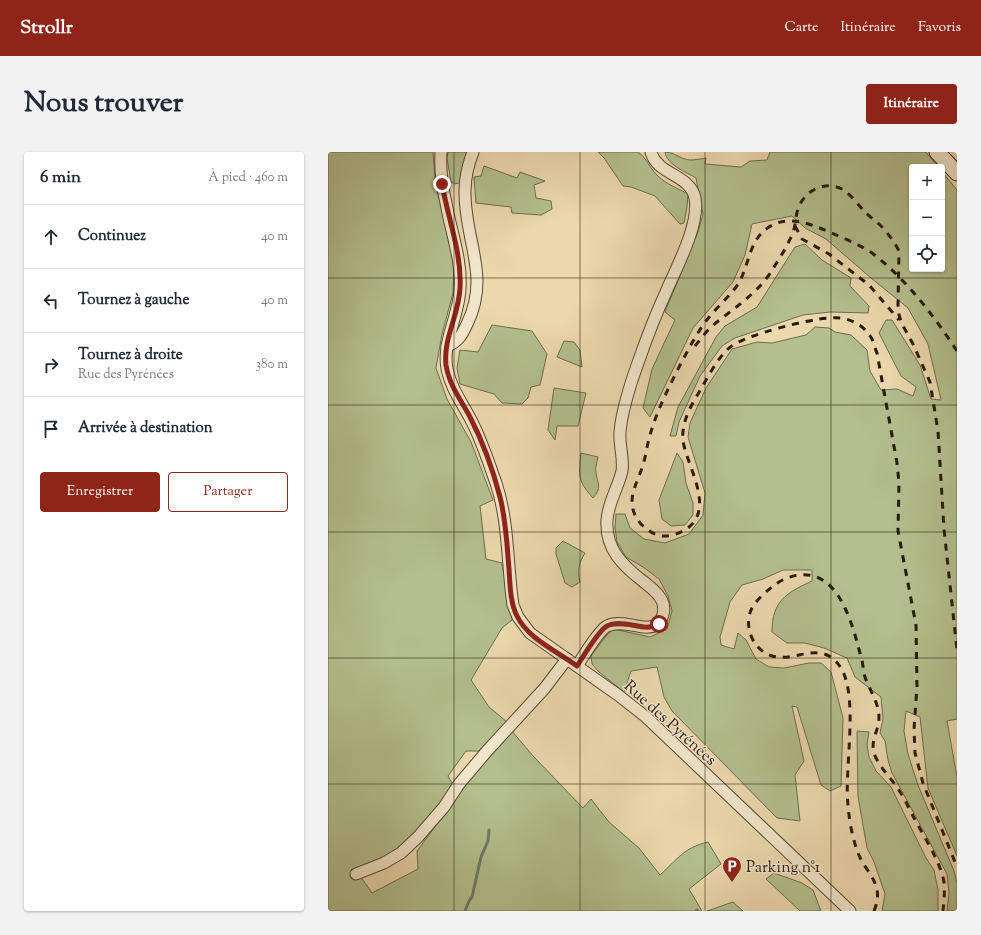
<!DOCTYPE html>
<html lang="fr">
<head>
<meta charset="utf-8">
<style>
  :root { --surface:#fff; --page:#f2f2f3; --text:#1f2937; --muted:#747a83; --line:#e0e1e3; --accent:#8f2418 }
  body { margin:0; font-family:"Sorts Mill Goudy",serif; background:var(--page); color:var(--text) }
  .controls { position:absolute; right:12px; top:12px; display:grid; overflow:hidden; border-radius:4px; box-shadow:0 1px 3px #0004 }
  .controls button { width:36px; height:36px; display:grid; place-items:center; padding:0; border:0; border-bottom:1px solid var(--line); background:var(--surface); color:var(--text); font:20px sans-serif }
  .stop { position:absolute; width:12px; height:12px; margin:-9px; border:3px solid #8f2418; border-radius:50%; background:#fff }
  .stop.end { background:#8f2418; border-color:#fff; box-shadow:0 1px 4px #0008 }
  .list { margin:0; padding:0; list-style:none }
  h2 { display:flex; justify-content:space-between; align-items:center; height:52px; margin:0; padding:0 16px; font-size:17px }
  h2 small { font-size:13px; font-weight:400; color:var(--muted) }
  .list li { display:grid; grid-template-columns:26px 1fr auto; gap:12px; align-items:center; box-sizing:border-box; height:64px; padding:0 16px; border-top:1px solid var(--line) }
  .list b { display:block; font-size:15px; white-space:nowrap }
  .list p { margin:0; font-size:13px; white-space:nowrap; color:var(--muted) }
  .list em { font-size:13px; font-style:normal; color:var(--muted) }
  .actions { display:flex; gap:8px; padding:12px 16px }
  .actions a { flex:1; padding:9px 0; border:1px solid var(--accent); border-radius:4px; text-align:center; font-size:14px; color:var(--accent) }
  .actions .main { background:var(--accent); color:#fff }
  .icon { flex:none; width:22px; height:22px; fill:none; stroke:currentColor; stroke-width:2; stroke-linecap:round; stroke-linejoin:round }
  .map { position:relative; flex:none; width:629px; height:759px; overflow:hidden; border-radius:4px }
  header { display:flex; align-items:center; gap:24px; box-sizing:border-box; height:56px; padding:0 20px; background:var(--accent); color:#fff }
  header strong { font-size:19px }
  nav { display:flex; gap:22px; margin-inline-start:auto; font-size:14px }
  .intro { display:flex; align-items:center; justify-content:space-between; box-sizing:border-box; height:96px; padding:0 24px }
  h1 { margin:0; font-size:28px }
  .button { padding:10px 18px; border-radius:4px; background:var(--accent); color:#fff; font-size:14px; font-weight:700 }
  main { display:flex; gap:24px; padding:0 24px }
  aside { flex:1; background:var(--surface); border-radius:4px; box-shadow:0 1px 3px #0004 }
  .map>svg:first-child { display:block }
</style>
</head>
<body>
<header>
<strong>Strollr</strong>
<nav><a>Carte</a><a>Itinéraire</a><a>Favoris</a></nav>
</header>
<div class="intro"><h1>Nous trouver</h1><a class="button">Itinéraire</a></div>
<main>
<aside>
<h2>6 min<small>À pied · 460 m</small></h2>
<ul class="list">
<li><svg class="icon" aria-label="ahead" viewBox="0 0 24 24"><path d="M12 20V5M6 11l6-6 6 6"/></svg><div><b>Continuez</b></div><em>40 m</em></li>
<li><svg class="icon" aria-label="left" viewBox="0 0 24 24"><path d="M17 20v-9H6M10 6l-5 5 5 5"/></svg><div><b>Tournez à gauche</b></div><em>40 m</em></li>
<li><svg class="icon" aria-label="right" viewBox="0 0 24 24"><path d="M7 20v-9h11M14 6l5 5-5 5"/></svg><div><b>Tournez à droite</b><p>Rue des Pyrénées</p></div><em>380 m</em></li>
<li><svg class="icon" aria-label="arrive" viewBox="0 0 24 24"><path d="M6 21V4h12l-3 4 3 4H6"/></svg><div><b>Arrivée à destination</b></div></li>
</ul>
<div class="actions"><a class="main">Enregistrer</a><a>Partager</a></div>
</aside>
<div class="map">
<svg width="629" height="759" viewBox="0 0 629 759">
  <rect width="100%" height="100%" fill="#ebd8ad"/>
  <filter id="stains"><feTurbulence type="fractalNoise" baseFrequency=".005" numOctaves="4"/><feColorMatrix values="0 0 0 0 .2 0 0 0 0 .09 0 0 0 0 .02 0 0 0 .5 -.17"/></filter>
  <radialGradient id="worn" r=".72"><stop offset=".6" stop-color="#630" stop-opacity="0"/><stop offset="1" stop-color="#630" stop-opacity=".3"/></radialGradient>
  <g fill="#b3bf8d" stroke="#6d6c4e">
    <path d="M 0,0 L 105,0 L 107,26 L 126,112 L 125,141 L 114,182 L 108,216 L 119,247 L 143,290 L 165,348 L 152,354 L 158,407 L 174,411 L 184,468 L 174,476 L 143,528 L 161,555 L 179,570 L 151,599 L 138,599 L 120,624 L 125,633 C 110,655 90,680 70,697 C 58,706 40,710 28,718 L 44,741 L 90,717 L 89,699 L 161,602 L 183,578 L 206,605 L 255,656 L 263,647 L 281,670 L 311,696 L 332,723 C 350,707 355,696 380,690 L 393,712 L 361,737 L 374,759 L 0,759 Z"/>
    <path d="M 120,0 L 139,0 L 134,30 L 127,32 L 123,30 L 119,6 Z"/>
    <path d="M 270,0 L 310,0 C 319,6 322,17 330,24 C 338,32 351,37 360,42 L 359,55 L 356,71 L 352,72 L 327,44 L 303,35 L 295,34 L 276,6 Z"/>
    <path d="M 337,0 C 346,0 352,7 362,8 C 367,8 373,7 378,6 L 377,12 L 413,15 L 422,9 L 439,8 L 442,0 L 598,0 L 610,15 L 584,15 L 584,117 L 614,117 L 614,20 L 629,38 L 629,567 L 619,569 L 629,625 L 629,704 L 600,636 L 592,565 L 578,559 L 576,579 L 580,602 L 590,633 L 626,719 L 629,731 L 629,759 L 619,759 L 621,741 L 619,722 L 564,621 L 560,608 L 557,589 L 552,581 L 555,567 L 553,545 L 527,525 L 519,506 L 496,496 L 477,491 L 459,491 L 444,480 C 444,449 458,441 484,429 L 484,418 L 455,418 L 435,427 L 414,433 L 402,450 L 392,485 L 393,493 L 406,497 L 410,481 L 418,488 L 428,507 L 441,515 L 456,516 L 481,511 L 493,511 L 503,520 L 515,566 L 513,634 L 502,639 L 493,633 L 469,555 L 464,554 L 476,609 L 467,623 L 472,669 L 449,666 L 344,559 L 336,545 L 329,515 L 303,519 L 296,540 L 271,520 L 264,512 L 263,504 L 278,484 L 286,477 L 322,485 L 339,477 L 344,459 L 340,444 L 331,427 L 315,415 L 298,405 L 289,390 L 287,376 L 288,362 L 297,362 L 302,376 L 316,387 L 337,391 L 361,382 L 375,363 L 377,341 L 360,285 L 362,271 L 378,236 L 404,197 L 429,190 L 444,191 L 478,183 L 487,175 L 501,176 L 507,180 L 523,183 L 539,198 L 542,219 L 553,238 L 569,237 L 585,244 L 588,235 L 573,224 L 551,181 L 558,168 L 564,168 L 592,213 L 603,247 L 613,248 L 600,192 L 580,156 L 543,126 L 498,87 L 477,76 L 464,64 L 424,72 L 417,103 L 405,130 L 365,176 L 322,265 L 315,256 L 324,217 L 347,168 L 337,160 L 370,80 L 375,62 L 368,26 C 358,20 339,13 337,0 Z"/>
    <path d="M 156,14 L 189,26 L 192,20 L 217,29 L 206,33 L 208,46 L 223,49 L 224,57 L 213,63 L 184,61 L 183,55 L 148,51 L 146,25 L 153,24 Z"/>
    <path d="M 477,92 L 494,108 L 523,126 L 522,134 L 541,154 L 540,161 L 502,160 L 475,163 L 407,186 L 394,194 L 372,224 L 351,270 L 348,284 L 342,284 L 350,255 L 388,185 L 397,174 L 429,155 L 467,95 Z"/>
    <path d="M 164,173 L 204,179 L 219,202 L 212,233 L 203,235 L 200,246 L 194,252 L 174,251 L 166,242 L 132,232 L 129,216 L 132,198 L 150,200 Z"/>
    <path d="M 236,189 L 246,190 L 252,198 L 254,215 L 229,205 Z"/>
    <path d="M 226,236 L 258,241 L 250,274 L 229,274 L 227,288 L 220,278 Z"/>
    <path d="M 253,301 L 270,305 C 269,310 267,316 268,321 C 270,332 274,336 265,346 C 249,328 251,324 253,301 Z"/>
    <path d="M 349,301 L 355,310 L 358,331 L 365,351 L 365,363 L 357,373 L 343,374 L 334,367 L 331,348 Z"/>
    <path d="M 235,389 L 257,401 C 251,411 249,418 252,430 L 244,435 L 237,431 L 228,402 L 228,396 Z"/>
    <path d="M 529,579 L 541,580 L 539,593 L 541,605 L 548,619 L 563,635 L 598,706 L 606,718 L 610,738 L 610,759 L 554,759 L 557,742 L 546,710 L 539,696 L 530,644 Z"/>
    <path d="M 446,721 L 474,731 L 485,738 L 493,759 L 472,759 L 438,727 Z"/>
    <path d="M 405,750 L 415,759 L 379,759 Z"/>
  </g>
  <g fill="none" stroke-linecap="round" stroke-linejoin="round">
    <g stroke="#6b796e" stroke-width="3">
      <path d="M 137,759 L 141,749 L 144,745 L 153,705 L 160,689 L 161,678"/>
      <path d="M 368,759 L 369,758"/>
    </g>
    <defs>
      <g id="street">
        <path d="M 113,0 C 112,17 114,34 118,51 C 123,80 134,108 132,137 C 131,164 114,189 119,217 C 123,236 133,249 142,266 C 153,286 160,309 168,331 C 181,370 179,412 185,453 L 190,465 L 202,481 L 290,543 L 318,565 L 522,759"/>
        <path d="M 119,194 C 130,190 134,183 139,172 C 163,124 136,87 137,39 C 137,26 140,13 145,0"/>
        <path d="M 249,514 C 255,505 270,479 279,474 C 287,470 296,472 304,473 C 314,475 322,477 331,472 C 335,465 338,457 334,449 C 331,441 322,435 316,430 C 295,414 277,397 279,368 C 280,351 290,336 294,319 C 296,306 291,294 292,280 C 294,257 303,230 311,208 C 319,185 328,162 338,140 C 348,116 372,73 367,46 C 362,22 329,23 323,0"/>
        <path d="M 28,722 L 56,711 L 73,701 L 90,685 L 116,655 L 131,632 L 159,599 L 216,537 L 239,507"/>
      </g>
      <path id="secondary" d="M 609,0 L 629,21"/>
    </defs>
    <use href="#street" stroke="#584937" stroke-width="13"/>
    <use href="#secondary" stroke="#271910" stroke-width="17"/>
    <use href="#street" stroke="#f2e6ca" stroke-width="11"/>
    <use href="#secondary" stroke="#f2e6ca" stroke-width="15"/>
    <g stroke="#271910" stroke-width="3" stroke-dasharray="7 7" stroke-linecap="butt">
      <path d="M 467,74 L 474,87 L 501,102 L 541,133 L 571,168"/>
      <path d="M 367,194 C 372,188 377,181 383,175 C 403,158 425,145 441,123 C 449,110 458,97 464,83 C 468,74 467,66 470,57 C 476,39 496,28 514,37 C 522,42 529,51 535,58 C 540,64 546,67 551,72 C 559,80 566,89 571,99 L 570,153 L 571,163 L 574,172 L 585,192 L 602,230 L 610,279 L 616,377 L 629,498"/>
      <path d="M 629,199 C 606,164 581,131 548,104 C 534,93 515,86 499,79 C 480,71 460,63 441,75 C 419,89 422,116 408,135 C 399,147 387,157 378,169 C 367,184 359,200 350,217 C 338,241 326,265 320,291 C 318,299 317,308 314,316 C 307,336 296,352 313,372 C 319,378 326,383 334,384 C 345,385 359,379 366,370 C 382,348 359,313 355,289 C 353,272 362,255 370,242 C 379,227 388,208 401,196 C 416,183 481,167 501,166 C 518,164 535,171 544,187 C 546,191 547,197 549,201 L 569,311 L 571,331 L 570,379 L 588,473 L 589,535 L 586,577 L 587,601 L 595,631 L 629,715"/>
      <path d="M 546,759 C 558,730 536,721 529,698 C 524,684 521,667 520,653 C 516,617 531,546 513,516 C 494,486 468,511 444,504 C 424,498 415,473 424,456 C 429,447 440,438 448,432 C 455,427 463,424 471,423 C 512,418 525,475 533,505 C 535,511 535,516 536,522 C 540,536 551,550 551,565 C 551,581 540,589 548,606 C 554,618 565,628 572,640 C 577,647 580,655 584,662 C 594,682 612,708 616,730 C 617,740 616,749 615,759"/>
    </g>
  </g>
  <g fill="none" stroke-linecap="round" stroke-linejoin="round">
    <path stroke="#8f2418" stroke-width="5" d="M 114,32 C 120,67 134,101 132,136 C 131,163 115,186 118,213 C 121,233 133,248 142,265 C 155,290 165,318 172,345 C 178,368 179,393 181,417 C 182,432 182,450 189,464 C 200,487 229,499 249,514 C 255,505 270,479 279,474 C 287,470 296,472 304,473 C 314,475 322,477 331,472"/>
  </g>
  <path fill="none" stroke="#271910" stroke-width="1" stroke-opacity="0.55" d="M 126,0 L 126,759M 252,0 L 252,759M 377,0 L 377,759M 503,0 L 503,759M 0,126 L 629,126M 0,253 L 629,253M 0,380 L 629,380M 0,506 L 629,506M 0,632 L 629,632"/>
  <defs>
    <symbol id="parking-pin" viewBox="-11 -11 22 30"><path d="M0 17L-7.5 6A9.5 9.5 0 1 1 7.5 6Z" fill="#8f2418" stroke="#f2e6ca"/><path d="M-3.5-5.5H1a3.5 3.5 0 0 1 0 7H-1V5.5H-3.5ZM-1-3.4V-.6H.8a1.4 1.4 0 0 0 0-2.8Z" fill="#fff"/></symbol>
  </defs>
  <g fill-rule="evenodd">
    <use href="#parking-pin" x="393" y="703" width="22" height="30"/>
  </g>
  <g text-anchor="middle" stroke-width="3" stroke-linejoin="round" paint-order="stroke">
    <g font-size="16" fill="#271910" stroke="#f2e6ca">
      <text transform="translate(343 570) rotate(42)" y="6">Rue des Pyrénées</text>
    </g>
    <g font-size="16" fill="#271910" stroke="#f2e6ca" text-anchor="start">
      <text x="418" y="720">Parking n°1</text>
    </g>
  </g>
  <rect width="100%" height="100%" filter="url(#stains)"/>
  <rect width="100%" height="100%" fill="url(#worn)"/>
</svg>
<div class="controls">
<button>+</button>
<button>−</button>
<button><svg class="icon" aria-label="locate" viewBox="0 0 24 24"><circle cx="12" cy="12" r="6"/><path d="M12 2v4M12 18v4M2 12h4M18 12h4"/></svg></button>
</div>
<div class="stop" style="left:331px;top:472px"></div>
<div class="stop end" style="left:114px;top:32px"></div>
</div>
</main>
</body>
</html>
